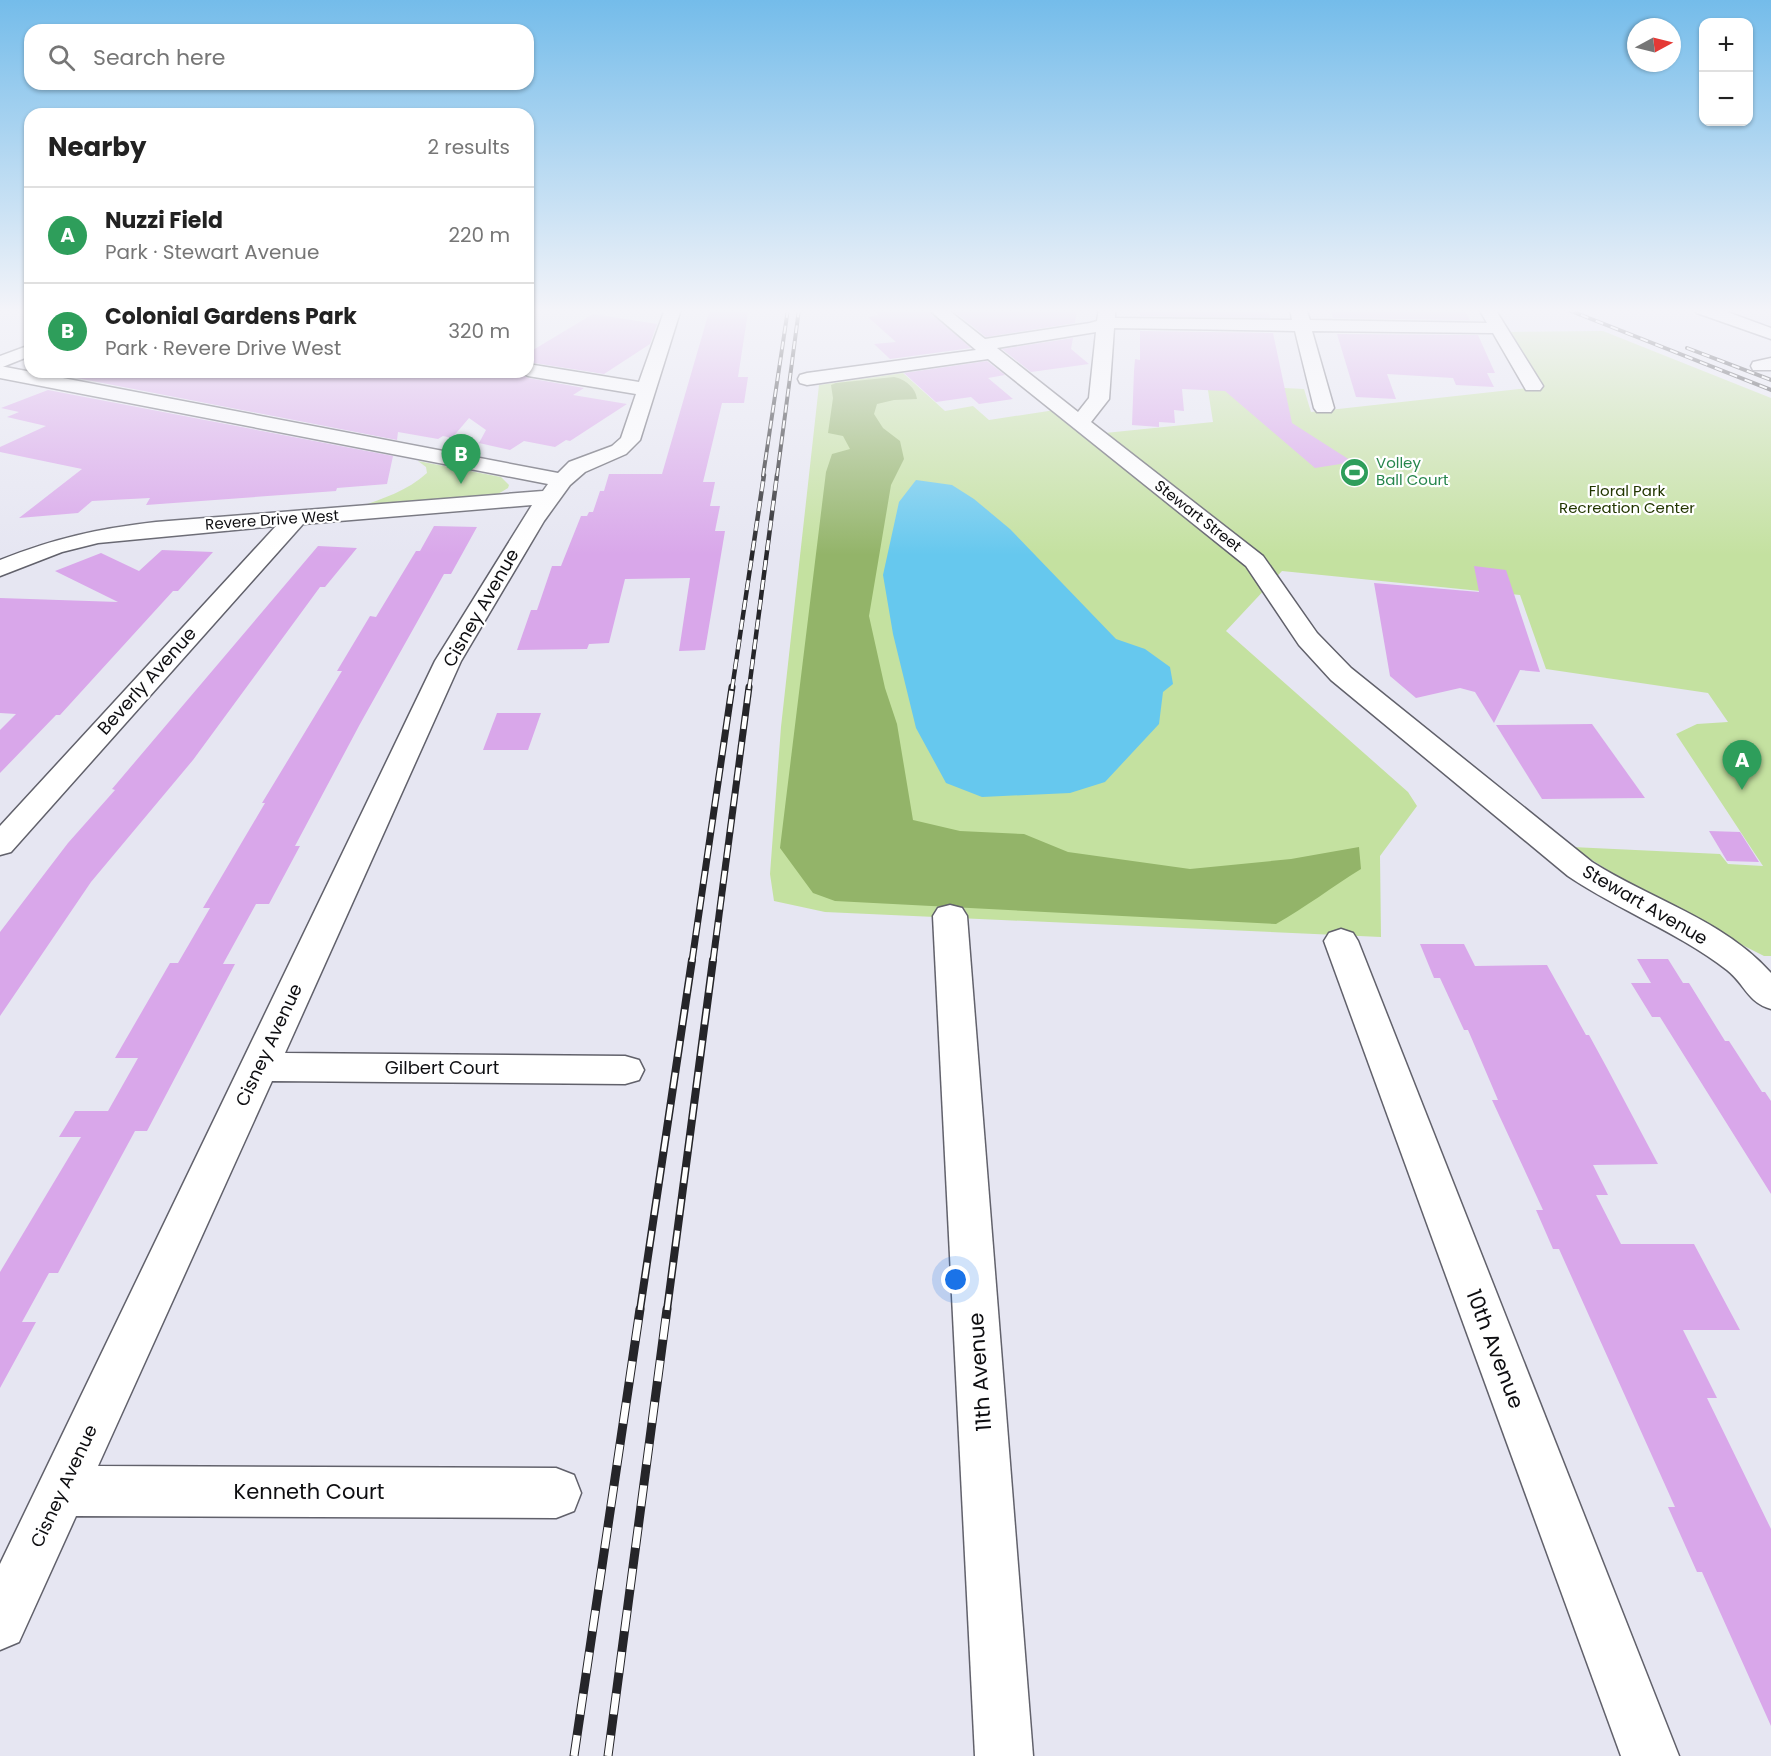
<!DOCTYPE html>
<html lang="en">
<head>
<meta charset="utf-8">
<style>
  :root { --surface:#fff; --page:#f6f6f6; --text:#222; --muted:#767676; --line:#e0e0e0; --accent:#2d7de8 }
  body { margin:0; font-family:Poppins,sans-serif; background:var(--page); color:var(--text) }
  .controls { position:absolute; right:18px; top:18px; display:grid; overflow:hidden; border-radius:12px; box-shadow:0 2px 4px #0004 }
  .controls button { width:54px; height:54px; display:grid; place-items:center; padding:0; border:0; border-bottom:2px solid var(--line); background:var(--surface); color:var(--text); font:30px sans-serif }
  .compass { position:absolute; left:1627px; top:18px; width:54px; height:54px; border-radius:50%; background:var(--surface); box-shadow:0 2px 4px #0004; rotate:83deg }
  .you { position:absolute; left:956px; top:1280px; width:21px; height:21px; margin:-15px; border:4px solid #fff; border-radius:50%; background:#1a73e8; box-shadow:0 0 0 9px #1a73e833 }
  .badge { display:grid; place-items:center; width:39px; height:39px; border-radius:50%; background:var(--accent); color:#fff; font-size:20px; font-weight:700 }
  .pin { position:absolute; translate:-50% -50px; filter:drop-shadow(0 2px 3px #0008) }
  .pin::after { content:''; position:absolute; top:32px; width:21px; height:18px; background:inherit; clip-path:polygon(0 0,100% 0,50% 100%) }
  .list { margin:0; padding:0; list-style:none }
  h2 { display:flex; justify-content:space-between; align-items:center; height:78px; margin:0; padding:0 24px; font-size:26px }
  h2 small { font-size:20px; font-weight:400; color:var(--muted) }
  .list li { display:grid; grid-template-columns:39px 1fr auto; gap:18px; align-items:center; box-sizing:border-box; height:96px; padding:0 24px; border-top:2px solid var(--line) }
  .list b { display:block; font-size:22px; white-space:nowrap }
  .list p { margin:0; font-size:20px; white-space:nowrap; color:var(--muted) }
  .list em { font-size:20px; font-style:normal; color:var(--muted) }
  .icon { flex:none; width:33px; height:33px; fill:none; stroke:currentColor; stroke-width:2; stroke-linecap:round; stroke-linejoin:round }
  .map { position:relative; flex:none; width:1771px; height:1756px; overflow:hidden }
  .search { position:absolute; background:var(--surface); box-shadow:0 2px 4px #0004; left:24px; top:24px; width:510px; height:66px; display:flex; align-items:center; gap:15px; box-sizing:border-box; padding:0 21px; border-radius:18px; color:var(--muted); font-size:22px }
  .panel { position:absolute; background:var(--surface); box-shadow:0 2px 4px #0004; left:24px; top:108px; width:510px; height:270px; border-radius:18px }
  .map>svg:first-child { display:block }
</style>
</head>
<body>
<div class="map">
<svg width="1771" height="1756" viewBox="0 0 1771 1756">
  <rect width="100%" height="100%" fill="#e6e6f2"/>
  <g fill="#c4e1a0">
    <path d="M 1603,331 L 1771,398 L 1771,956 L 1764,956 L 1657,902 L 1572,847 L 1720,854 L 1728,864 L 1763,866 L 1676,734 L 1697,724 L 1728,722 L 1708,693 L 1546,669 L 1520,595 L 1282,571 L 1226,631 L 1408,792 L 1417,806 L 1380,856 L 1381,937 L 825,912 L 774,901 L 770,874 L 781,727 L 819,385 L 903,373 L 945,411 L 973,406 L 989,420 L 1055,410 L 1105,433 L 1213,422 L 1207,384 L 1304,389 L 1311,412 L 1538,387 L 1507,332 Z"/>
    <path d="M 418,461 L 501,477 L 509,485 L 508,488 L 498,494 L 483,496 L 359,507 C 384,498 407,491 427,473 L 426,467 Z"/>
  </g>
  <path fill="#93b469" d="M 894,377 C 905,379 916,388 917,399 L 894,400 L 877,404 L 874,414 L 883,428 L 900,441 L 904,459 L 891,485 L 869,616 L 885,688 L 897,724 L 913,820 L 960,831 L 1024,834 L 1068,852 L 1190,869 L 1291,859 L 1359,847 L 1361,869 C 1332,887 1306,907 1276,924 L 835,901 L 813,893 L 780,848 L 826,472 L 832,454 L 850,449 L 843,436 L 828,433 L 833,398 L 831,385 L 836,383 Z"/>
  <path fill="#66c8ee" d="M 916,480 L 952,485 L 974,499 L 1010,529 L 1116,639 L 1145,649 L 1170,667 L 1173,684 L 1163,692 L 1159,724 L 1105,782 L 1070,793 L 982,797 L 946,783 L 916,728 L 893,634 L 883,575 L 899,502 Z"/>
  <g fill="#d9a7ea">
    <path d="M 872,309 L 926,309 L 971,348 L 890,359 L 874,344 L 896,342 L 868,317 L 878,315 Z"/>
    <path d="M 951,309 L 1077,309 L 1075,323 L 986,337 Z"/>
    <path d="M 1140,309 L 1268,309 L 1270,318 L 1140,316 Z"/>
    <path d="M 1330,309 L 1464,309 L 1470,320 L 1333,318 Z"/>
    <path d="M 709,312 L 748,312 L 738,377 L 748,377 L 744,403 L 722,403 L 703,482 L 715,482 L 710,506 L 720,506 L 715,531 L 725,531 L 705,650 L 679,651 L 690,578 L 625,579 L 609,643 L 589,644 L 587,649 L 517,650 L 531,610 L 537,610 L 552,566 L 561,566 L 581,516 L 587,516 L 589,512 L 593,512 L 600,491 L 604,491 L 609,474 L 662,474 Z"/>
    <path d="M 593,314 L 657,324 L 650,344 L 604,374 L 528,362 L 528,353 Z"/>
    <path d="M 1140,331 L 1273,333 L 1292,423 L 1353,462 L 1315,468 L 1225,391 L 1182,389 L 1184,411 L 1174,410 L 1175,423 L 1159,422 L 1159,427 L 1132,425 L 1134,371 L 1135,359 L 1140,360 Z"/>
    <path d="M 1337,334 L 1478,335 L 1495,373 L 1487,373 L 1494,387 L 1456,385 L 1453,378 L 1387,374 L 1396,399 L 1356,397 Z"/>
    <path d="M 1073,338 L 1071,349 L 1089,364 L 1031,372 L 1002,349 Z"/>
    <path d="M 987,361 L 1005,375 L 988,378 L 1013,399 L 979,404 L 971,397 L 936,402 L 904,373 Z"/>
    <path d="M 93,372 L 518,372 L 528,378 L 584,388 L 573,395 L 627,404 L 570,441 L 566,440 L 555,447 L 524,441 L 510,450 L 479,443 L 486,430 L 469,418 L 452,438 L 443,436 L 438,439 L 398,432 L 397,440 L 77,378 Z"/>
    <path d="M 48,390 L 393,456 L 387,484 L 337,488 L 336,491 L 146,505 L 150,498 L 92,501 L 78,513 L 19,518 L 82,469 L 0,452 L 0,447 L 46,426 L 7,417 L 19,412 L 1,408 Z"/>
    <path d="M 434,526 L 477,527 L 451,574 L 444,574 L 360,724 L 295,846 L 300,846 L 269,904 L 256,904 L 223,964 L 235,964 L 147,1131 L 135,1131 L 58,1273 L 49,1273 L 22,1322 L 36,1322 L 0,1388 L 0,1272 L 81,1137 L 59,1137 L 75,1111 L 108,1111 L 138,1058 L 115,1058 L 170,963 L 178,963 L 210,908 L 203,908 L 265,803 L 262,803 L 342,671 L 337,671 L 370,616 L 376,617 L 416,551 L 420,551 Z"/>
    <path d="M 318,546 L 357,548 L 325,587 L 320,587 L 193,760 L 91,882 L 0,1016 L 0,932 L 68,843 L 115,790 L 112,789 Z"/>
    <path d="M 162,550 L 213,552 L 178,591 L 173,591 L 60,715 L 56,715 L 0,773 L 0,730 L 16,714 L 0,713 L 0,598 L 118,602 L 55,571 L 101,553 L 139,571 Z"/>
    <path d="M 1474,566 L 1506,570 L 1540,672 L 1520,670 L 1494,723 L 1475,692 L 1460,688 L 1416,698 L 1390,676 L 1374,583 L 1479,592 Z"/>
    <path d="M 497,713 L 541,713 L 528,750 L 483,750 Z"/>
    <path d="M 1592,724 L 1645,798 L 1542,799 L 1496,725 Z"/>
    <path d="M 1709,831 L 1740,832 L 1759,862 L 1727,861 Z"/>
    <path d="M 1420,944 L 1464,944 L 1475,966 L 1547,965 L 1586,1035 L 1589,1035 L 1607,1068 L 1658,1164 L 1593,1165 L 1608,1195 L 1596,1195 L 1621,1244 L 1694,1244 L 1740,1330 L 1683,1330 L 1717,1398 L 1707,1398 L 1771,1529 L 1771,1726 L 1702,1572 L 1697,1572 L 1668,1507 L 1675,1507 L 1559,1249 L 1553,1249 L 1536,1210 L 1543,1210 L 1492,1100 L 1498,1100 L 1468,1030 L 1464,1030 L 1440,978 L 1434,978 Z"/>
    <path d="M 1637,959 L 1668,959 L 1683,983 L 1689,983 L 1725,1041 L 1729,1041 L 1762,1092 L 1765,1092 L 1771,1101 L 1771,1194 L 1660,1017 L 1652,1017 L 1631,983 L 1651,983 Z"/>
  </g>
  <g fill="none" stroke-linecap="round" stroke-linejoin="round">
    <defs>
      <g id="minor">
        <path d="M 665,309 L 681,309 L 640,440 L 626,454 L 585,472 L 570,485 L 544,521 L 461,661 L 285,1053 L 625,1056 L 639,1060 L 644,1070 L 639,1080 L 625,1084 L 272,1081 L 98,1466 L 556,1468 L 574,1475 L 581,1493 L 574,1511 L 556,1518 L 76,1516 L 19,1642 L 0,1650 L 0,1564 L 435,661 L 532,505 L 303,524 L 11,852 L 0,855 L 0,826 L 276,526 L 98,543 L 62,552 L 0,576 L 0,560 C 56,538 96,529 156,522 L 543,491 L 548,484 L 0,378 L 0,366 L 558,473 L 569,462 L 612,446 L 621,438 L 636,394 L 528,376 L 520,372 L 528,372 L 528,364 L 639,382 Z"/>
        <path d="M 928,309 L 947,309 L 985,339 L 1090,323 L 1097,321 L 1099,309 L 1115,309 L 1115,318 L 1292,320 L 1290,309 L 1306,309 L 1310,320 L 1487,323 L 1479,309 L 1495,309 L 1543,386 L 1540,390 L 1526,390 L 1493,333 L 1312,331 L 1334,408 L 1331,412 L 1317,412 L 1314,408 L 1295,331 L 1114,328 L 1109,399 L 1091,422 L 1263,556 L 1317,633 L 1351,668 L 1592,862 C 1650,899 1724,920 1771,973 L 1771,1009 C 1747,1002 1745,984 1727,970 C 1678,932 1620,911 1568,876 L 1331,680 L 1299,645 L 1246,566 L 988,359 L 807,385 L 800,383 L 798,379 L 800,375 L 807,373 L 976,350 ZM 1096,332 L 1089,398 L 1078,412 L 997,348 Z"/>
        <path d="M 1695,309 L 1719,309 L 1771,328 L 1771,339 L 1697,313 Z"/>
        <path d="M 1771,358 L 1771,370 L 1753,370 L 1751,366 L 1753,362 Z"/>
        <path d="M 950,905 L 962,908 L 967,916 L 1033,1756 L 975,1756 L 933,916 L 938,908 Z"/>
        <path d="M 1341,929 L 1353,933 L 1358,941 L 1679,1756 L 1621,1756 L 1324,941 L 1329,933 Z"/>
      </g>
      <path id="major" d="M 30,345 L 30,356 L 0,368 L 0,356 Z"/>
    </defs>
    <use href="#minor" stroke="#61616b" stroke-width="3"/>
    <use href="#major" stroke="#61616b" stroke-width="3"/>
    <use href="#minor" fill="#fff" fill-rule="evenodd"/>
    <use href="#major" fill="#fff" fill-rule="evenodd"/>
    <defs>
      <g id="rail-far4">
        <path d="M 1566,309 L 1771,390"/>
        <path d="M 1687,348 L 1771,380"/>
        <path d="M 763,476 L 788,309"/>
        <path d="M 777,476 L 799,309"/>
      </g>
      <g id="rail-far3">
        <path d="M 732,689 L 764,475"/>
        <path d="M 749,689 L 777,475"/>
      </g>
      <g id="rail-far2">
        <path d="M 692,961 L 732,687"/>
        <path d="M 713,961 L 749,687"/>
      </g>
      <g id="rail-far1">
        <path d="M 640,1310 L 692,960"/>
        <path d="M 667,1310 L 713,960"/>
      </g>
      <g id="rail">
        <path d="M 574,1756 L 640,1309"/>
        <path d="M 608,1756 L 667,1309"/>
      </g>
    </defs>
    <use href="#rail-far4" stroke="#252529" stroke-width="4"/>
    <use href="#rail-far3" stroke="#252529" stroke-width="4.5"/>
    <use href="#rail-far2" stroke="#252529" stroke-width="7"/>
    <use href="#rail-far1" stroke="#252529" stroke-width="8"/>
    <use href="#rail" stroke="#252529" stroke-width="9"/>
    <use href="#rail-far4" stroke="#fff" stroke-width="2" stroke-dasharray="8" stroke-linecap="butt"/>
    <use href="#rail-far3" stroke="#fff" stroke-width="3" stroke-dasharray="10" stroke-linecap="butt"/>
    <use href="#rail-far2" stroke="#fff" stroke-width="4.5" stroke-dasharray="13" stroke-linecap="butt"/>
    <use href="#rail-far1" stroke="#fff" stroke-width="5" stroke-dasharray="16" stroke-linecap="butt"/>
    <use href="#rail" stroke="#fff" stroke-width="7" stroke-dasharray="21" stroke-linecap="butt"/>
  </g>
  <linearGradient id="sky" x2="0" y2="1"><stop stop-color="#74bcea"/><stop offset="0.56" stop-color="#f4f4f9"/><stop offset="1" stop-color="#f4f4f9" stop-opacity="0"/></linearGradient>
  <rect width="1771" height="555" fill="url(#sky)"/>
  <defs>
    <symbol id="stadium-disc" viewBox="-11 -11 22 22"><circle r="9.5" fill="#2e9e5b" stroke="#fff"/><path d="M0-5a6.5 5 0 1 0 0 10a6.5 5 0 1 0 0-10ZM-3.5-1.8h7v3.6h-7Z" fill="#fff"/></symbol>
  </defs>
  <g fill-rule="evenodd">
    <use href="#stadium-disc" x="1338" y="456" width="33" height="33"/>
  </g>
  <g text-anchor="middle" stroke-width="4.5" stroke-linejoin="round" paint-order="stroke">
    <g font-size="15" fill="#27864d" stroke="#fff" text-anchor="start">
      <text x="1376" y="468">Volley<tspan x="1376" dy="17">Ball Court</tspan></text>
    </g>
    <g font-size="15" fill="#223600" stroke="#fff">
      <text x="1627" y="496">Floral Park<tspan x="1627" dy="17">Recreation Center</tspan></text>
    </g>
    <g font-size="15" fill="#0e0e11" stroke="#fff">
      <text transform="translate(1198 516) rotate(38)" y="5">Stewart Street</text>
      <text transform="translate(272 520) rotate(-4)" y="5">Revere Drive West</text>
    </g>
    <g font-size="18" fill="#0e0e11" stroke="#fff">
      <text transform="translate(481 608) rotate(-60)" y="6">Cisney Avenue</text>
      <text transform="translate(147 681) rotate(-48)" y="6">Beverly Avenue</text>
      <text transform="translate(1645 905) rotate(30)" y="6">Stewart Avenue</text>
      <text transform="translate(269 1045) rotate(-65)" y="6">Cisney Avenue</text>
      <text x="442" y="1074">Gilbert Court</text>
      <text transform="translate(64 1486) rotate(-65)" y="6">Cisney Avenue</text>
    </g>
    <g font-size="21" fill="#0e0e11" stroke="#fff">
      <text transform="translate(1495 1349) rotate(69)" y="7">10th Avenue</text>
      <text transform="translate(980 1372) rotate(-94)" y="7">11th Avenue</text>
      <text x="309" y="1499">Kenneth Court</text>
    </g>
  </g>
</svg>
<div class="controls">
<button>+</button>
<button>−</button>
</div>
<svg class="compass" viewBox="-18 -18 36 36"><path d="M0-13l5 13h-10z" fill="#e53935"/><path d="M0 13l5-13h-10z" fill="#767676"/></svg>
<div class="you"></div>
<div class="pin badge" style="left:1742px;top:790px;background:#2e9e5b">A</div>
<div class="pin badge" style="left:461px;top:484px;background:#2e9e5b">B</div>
<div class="search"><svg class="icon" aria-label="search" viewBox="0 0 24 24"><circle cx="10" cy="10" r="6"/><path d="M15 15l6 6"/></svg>Search here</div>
<section class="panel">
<h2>Nearby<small>2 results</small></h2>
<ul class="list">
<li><span class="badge" style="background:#2e9e5b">A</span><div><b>Nuzzi Field</b><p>Park · Stewart Avenue</p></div><em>220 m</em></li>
<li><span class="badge" style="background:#2e9e5b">B</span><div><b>Colonial Gardens Park</b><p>Park · Revere Drive West</p></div><em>320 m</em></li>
</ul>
</section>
</div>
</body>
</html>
